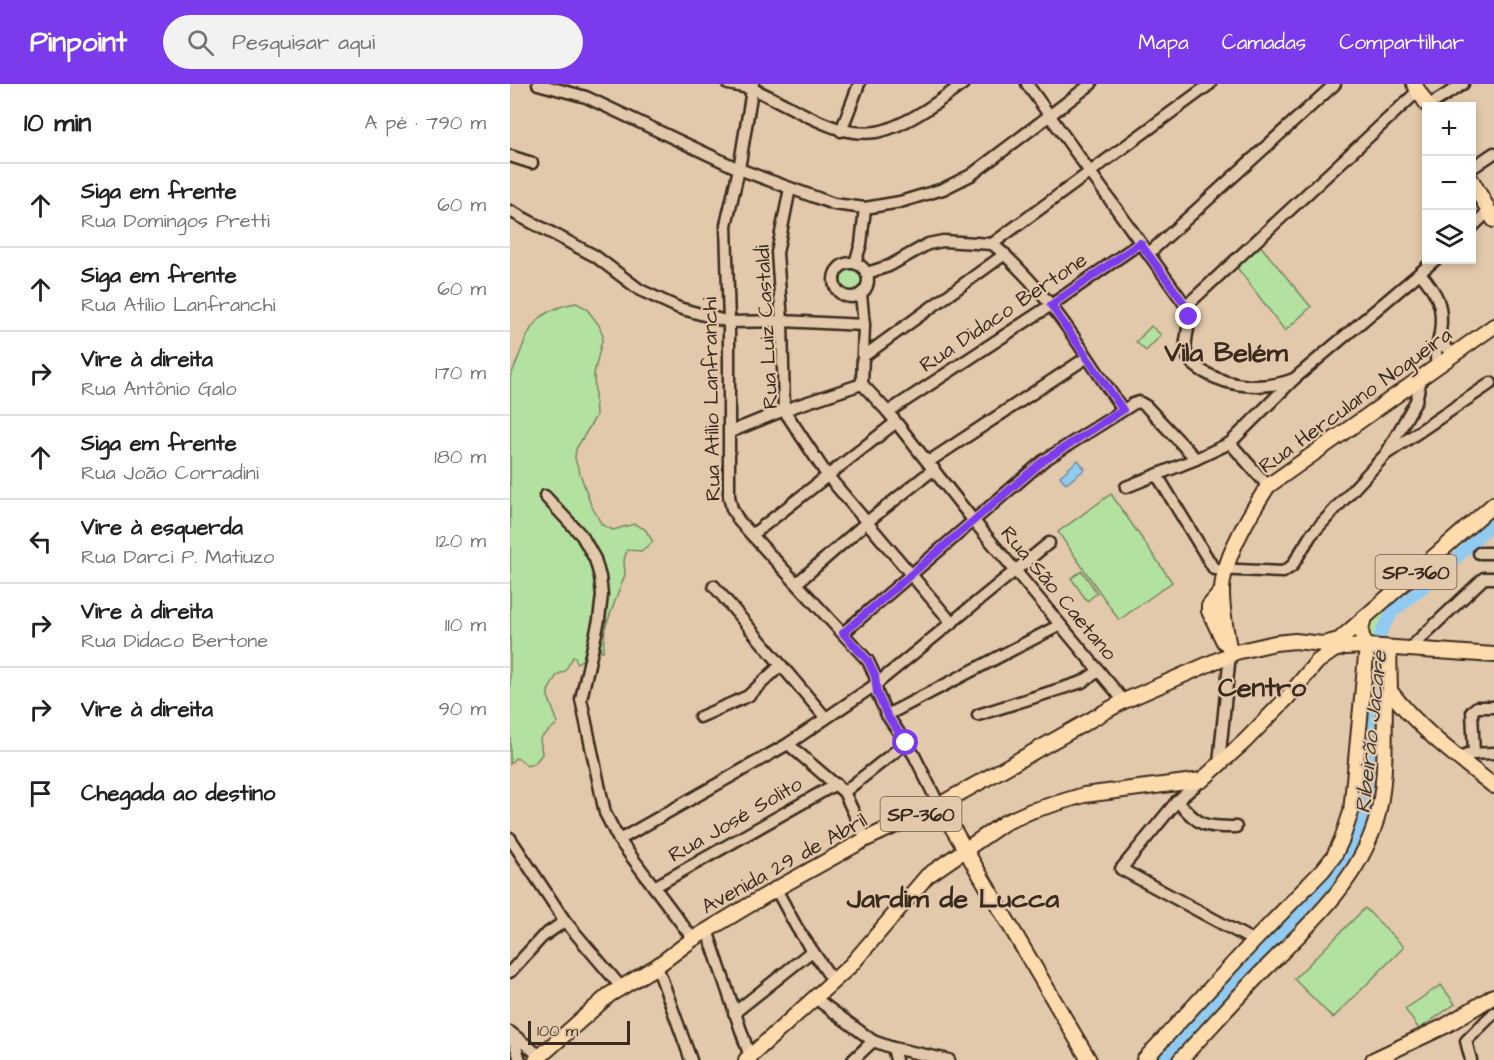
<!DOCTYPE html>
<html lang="pt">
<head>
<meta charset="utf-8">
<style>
  :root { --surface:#fff; --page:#f2f2f2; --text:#202124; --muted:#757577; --line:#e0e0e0; --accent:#7c3aed }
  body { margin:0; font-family:"Architects Daughter",sans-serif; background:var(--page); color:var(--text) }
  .controls { position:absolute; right:18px; top:18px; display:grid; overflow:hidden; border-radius:0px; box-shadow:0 3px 9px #0003 }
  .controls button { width:54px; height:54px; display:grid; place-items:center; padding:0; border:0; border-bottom:2px solid var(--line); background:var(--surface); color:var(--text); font:30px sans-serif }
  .scale { position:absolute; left:18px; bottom:15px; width:102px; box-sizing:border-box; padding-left:6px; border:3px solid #3b2a1e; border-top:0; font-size:16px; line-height:21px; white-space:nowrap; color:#3b2a1e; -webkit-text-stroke:4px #e3c9ab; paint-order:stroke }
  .stop { position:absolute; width:18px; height:18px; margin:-14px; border:4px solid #7c3aed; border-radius:50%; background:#fff }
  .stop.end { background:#7c3aed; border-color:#fff; box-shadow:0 2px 6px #0008 }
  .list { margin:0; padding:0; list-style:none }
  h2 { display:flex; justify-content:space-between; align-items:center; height:78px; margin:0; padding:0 24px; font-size:26px }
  h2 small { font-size:20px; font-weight:400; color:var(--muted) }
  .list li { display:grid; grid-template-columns:39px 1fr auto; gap:18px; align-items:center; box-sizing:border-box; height:84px; padding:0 24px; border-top:2px solid var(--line) }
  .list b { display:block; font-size:22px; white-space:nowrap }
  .list p { margin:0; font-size:20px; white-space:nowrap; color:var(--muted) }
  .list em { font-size:20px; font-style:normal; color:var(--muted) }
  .icon { flex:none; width:33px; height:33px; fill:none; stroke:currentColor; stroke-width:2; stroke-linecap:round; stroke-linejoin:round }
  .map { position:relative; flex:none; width:984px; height:976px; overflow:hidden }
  header { display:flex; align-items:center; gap:36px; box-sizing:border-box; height:84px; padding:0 30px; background:var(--accent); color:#fff }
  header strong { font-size:28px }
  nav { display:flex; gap:33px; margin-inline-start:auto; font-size:21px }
  .search { width:420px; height:54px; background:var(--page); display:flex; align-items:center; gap:15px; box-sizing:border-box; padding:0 21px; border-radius:33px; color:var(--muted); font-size:22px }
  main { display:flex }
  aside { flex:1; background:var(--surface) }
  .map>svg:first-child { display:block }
</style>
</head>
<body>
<header>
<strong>Pinpoint</strong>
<div class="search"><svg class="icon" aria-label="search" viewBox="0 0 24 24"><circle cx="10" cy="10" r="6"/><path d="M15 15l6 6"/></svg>Pesquisar aqui</div>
<nav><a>Mapa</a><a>Camadas</a><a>Compartilhar</a></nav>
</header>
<main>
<aside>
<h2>10 min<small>A pé · 790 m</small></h2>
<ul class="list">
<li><svg class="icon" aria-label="ahead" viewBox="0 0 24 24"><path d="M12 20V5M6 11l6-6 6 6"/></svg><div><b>Siga em frente</b><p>Rua Domingos Pretti</p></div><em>60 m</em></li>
<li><svg class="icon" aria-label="ahead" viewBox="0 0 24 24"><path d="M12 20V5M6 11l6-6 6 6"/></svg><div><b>Siga em frente</b><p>Rua Atílio Lanfranchi</p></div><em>60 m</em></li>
<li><svg class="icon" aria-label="right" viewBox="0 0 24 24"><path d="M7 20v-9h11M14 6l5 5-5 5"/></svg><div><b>Vire à direita</b><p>Rua Antônio Galo</p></div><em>170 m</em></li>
<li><svg class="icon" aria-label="ahead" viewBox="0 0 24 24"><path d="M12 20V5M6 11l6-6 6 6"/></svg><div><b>Siga em frente</b><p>Rua João Corradini</p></div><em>180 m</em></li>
<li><svg class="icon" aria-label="left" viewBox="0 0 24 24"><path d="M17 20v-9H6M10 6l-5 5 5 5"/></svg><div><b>Vire à esquerda</b><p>Rua Darci P. Matiuzo</p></div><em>120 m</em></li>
<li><svg class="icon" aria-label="right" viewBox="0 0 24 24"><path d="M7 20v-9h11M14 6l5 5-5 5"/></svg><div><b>Vire à direita</b><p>Rua Didaco Bertone</p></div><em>110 m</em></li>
<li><svg class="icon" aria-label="right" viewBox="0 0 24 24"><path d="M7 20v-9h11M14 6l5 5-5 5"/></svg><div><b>Vire à direita</b></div><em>90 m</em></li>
<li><svg class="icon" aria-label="arrive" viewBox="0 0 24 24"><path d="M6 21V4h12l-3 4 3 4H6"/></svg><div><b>Chegada ao destino</b></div></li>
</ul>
</aside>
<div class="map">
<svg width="984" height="976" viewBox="0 0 984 976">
  <rect width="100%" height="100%" fill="#e3c9ab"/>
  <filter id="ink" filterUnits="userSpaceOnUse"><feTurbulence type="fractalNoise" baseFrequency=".0167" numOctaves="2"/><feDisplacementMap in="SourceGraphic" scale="12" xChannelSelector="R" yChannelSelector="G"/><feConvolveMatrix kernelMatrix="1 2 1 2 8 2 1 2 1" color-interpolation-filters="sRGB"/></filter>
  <g filter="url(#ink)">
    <g fill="#b2e1a0" stroke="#76865f" stroke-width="1.5">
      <path d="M 749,160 L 801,223 L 775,247 L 726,182 Z"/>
      <circle cx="340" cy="196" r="12"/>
      <path d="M 66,219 L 76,224 L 89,241 L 93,252 L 84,290 L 86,332 L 66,365 L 65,375 L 81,421 L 92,441 L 103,446 L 124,440 L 135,445 L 143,458 L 131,467 L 117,466 L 114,476 L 115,491 L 95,544 L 93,567 L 91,567 L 90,562 L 86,527 L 73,575 L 67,579 L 65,573 L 63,573 L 55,587 L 47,591 L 38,607 L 38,612 L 48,639 L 30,654 L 32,670 L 25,679 L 17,682 L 11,676 L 5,674 L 0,680 L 0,293 C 19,254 15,228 66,219 Z"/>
      <path d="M 641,242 L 651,251 L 636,267 L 626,258 Z"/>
      <path d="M 601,410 L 662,498 L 609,536 L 548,448 Z"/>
      <path d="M 572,487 L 587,509 L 577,517 L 561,494 Z"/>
      <path d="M 876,522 L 880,524 L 869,544 L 866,556 L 858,556 L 857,541 Z"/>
      <path d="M 855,824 L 894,863 L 823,934 L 784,895 Z"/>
      <path d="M 931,901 L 945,920 L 909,945 L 895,925 Z"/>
    </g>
    <path fill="#91cbf1" stroke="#6f8b9d" stroke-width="1.5" d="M 568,376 L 575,385 L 556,400 L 550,392 Z"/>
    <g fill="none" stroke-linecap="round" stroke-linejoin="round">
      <path stroke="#91cbf1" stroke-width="12" d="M 651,976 L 763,859 L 832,781 L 845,758 L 855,725 L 865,619 L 866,568 L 872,546 L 883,528 L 931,489 L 984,438"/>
      <defs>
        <g id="minor">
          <path d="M 28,0 L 76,13 L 229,85 L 280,104 L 324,120 L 355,124 L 390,118 L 433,105 L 461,91 L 581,0"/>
          <path d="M 218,0 C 227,2 237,3 245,6 C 286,23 333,61 378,45 C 406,35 429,17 453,0"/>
          <path d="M 243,0 L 229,85 L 216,141 L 219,238 L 219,412 L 222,425 L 229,437 L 358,577 L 365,592 L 367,609 L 377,631 L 404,671 L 429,721"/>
          <path d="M 517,0 L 676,222 C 684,238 673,253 676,268 C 678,278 686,283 694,288 C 721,304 755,306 784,295"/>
          <path d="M 918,22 L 953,0"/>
          <path d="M 331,47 L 349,0"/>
          <path d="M 0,72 L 22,79"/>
          <path d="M 962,84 L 984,69"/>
          <path d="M 280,104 L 267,169 L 272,237 L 274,326 L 317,391 L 442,539"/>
          <path d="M 0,127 L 85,172 L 130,206 L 169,224 L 219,238 L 272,237 L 354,241"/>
          <path d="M 962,143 L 979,127"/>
          <path d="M 482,160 L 700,0"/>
          <path d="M 638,170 L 825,0"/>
          <circle cx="341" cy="196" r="17"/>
          <path d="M 345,179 L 351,160 L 355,124"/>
          <path d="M 357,189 L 379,182 L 418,160 L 433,157 L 482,160 C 492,167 500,176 509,185 C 550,226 580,279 613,326"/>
          <path d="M 910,189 C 927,209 934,221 930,249 C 928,261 924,268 927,281"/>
          <path d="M 351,210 L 354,241 L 352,300 L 378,328 L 463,436 L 614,617"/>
          <path d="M 676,222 L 908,7"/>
          <path d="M 930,250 L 934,262 L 943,270"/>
          <path d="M 354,272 L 495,170"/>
          <path d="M 378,328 L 541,221 L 630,159"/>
          <path d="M 220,348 L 274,326 L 352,300"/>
          <path d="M 720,359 L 758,402"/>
          <path d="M 879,368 L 981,299"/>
          <path d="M 418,378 L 576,274"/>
          <path d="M 647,391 L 704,485 L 773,488 L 782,482 L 801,451 L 876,370 L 906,317 L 911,295"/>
          <path d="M 616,403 L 686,375 L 720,359 L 784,295 L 925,176"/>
          <path d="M 35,412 L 72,452 L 85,475 L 90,493 L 92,511 L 89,536 L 71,615 L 95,729 L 109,756 L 183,855"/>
          <path d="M 242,451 L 385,339"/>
          <path d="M 969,469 L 984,469"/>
          <path d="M 287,499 L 357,438 L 424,385"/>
          <path d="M 204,502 L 315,633"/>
          <path d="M 333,549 L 533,377 L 623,320 L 629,318 L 636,322 L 686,375"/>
          <path d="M 898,566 L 974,494 L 984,494"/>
          <path d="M 377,631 L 550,541"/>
          <path d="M 468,631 L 572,598 L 589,587"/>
          <path d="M 190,633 L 238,612 L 271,581"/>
          <path d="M 278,660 L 334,708 L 356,755"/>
          <path d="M 957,670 L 984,669"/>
          <path d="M 964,670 L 962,627 L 967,623 L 984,623"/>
          <path d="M 709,679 L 720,570"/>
          <path d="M 692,696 L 667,717 L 611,785 L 744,857"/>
          <path d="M 334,708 L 396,659"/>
          <path d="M 667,717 C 691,742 691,743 726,743"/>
          <path d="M 0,754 L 55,837 L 111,903"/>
          <path d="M 109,756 L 278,660 L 365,601 L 539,459"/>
          <path d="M 144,803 L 326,700"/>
          <path d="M 266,805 L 287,844 L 323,897"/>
          <path d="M 197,846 L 241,976"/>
          <path d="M 147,882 L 181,976"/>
          <path d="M 0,888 L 32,853 L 55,837"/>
          <path d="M 305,914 L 363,957 L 383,964 L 439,976"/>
          <path d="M 224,929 L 302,867"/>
          <path d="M 0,948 L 30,972 L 31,976"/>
          <path d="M 2,951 L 10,976"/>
          <path d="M 383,964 L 386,976"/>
          <path d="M 343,976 L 363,957"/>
          <path d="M 961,976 L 956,957 L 984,929"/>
        </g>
        <g id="major">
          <path d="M 904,0 L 918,22"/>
          <path d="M 962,97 L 984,136"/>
          <path d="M 711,508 L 699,522 L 699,527 L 714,558"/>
          <path d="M 879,565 L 880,607 C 909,645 947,673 984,702"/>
          <path d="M 720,570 C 717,550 712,529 712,509 C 711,478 741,428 758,402 L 984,242"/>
          <path d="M 429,721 L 579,976"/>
          <path d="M 26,976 L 99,911 L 147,882 L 183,855 L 266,805 L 356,755 L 429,721 L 614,617 L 726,568 L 765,559 L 785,557 L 813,560 L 829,556 L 984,420"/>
          <path d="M 236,976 L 341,881 L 417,792 L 494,739 L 521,727 L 574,711 L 692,696 L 735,657 L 777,614 L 807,578 L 824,566 L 835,563 L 857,562 L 984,571"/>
          <path d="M 634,976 L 744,857 L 813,786 L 824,772 L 832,755 L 841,728 L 857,562 C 850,552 850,545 854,534"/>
          <path d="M 670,976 C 696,948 721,920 748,892 C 793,846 847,801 866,737 C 877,700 874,657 875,618 L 880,607"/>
          <path d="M 863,976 L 935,942 L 984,912"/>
        </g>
      </defs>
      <use href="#minor" stroke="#3b2a1e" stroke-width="15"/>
      <use href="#major" stroke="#3b2a1e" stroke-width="18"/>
      <use href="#minor" stroke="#e3c9ab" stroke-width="10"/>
      <use href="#major" stroke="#fedbac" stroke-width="14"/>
    </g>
  </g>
  <g fill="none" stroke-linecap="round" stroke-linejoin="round" filter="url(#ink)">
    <path stroke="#7c3aed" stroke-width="8" d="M 396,659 L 377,631 L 367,609 L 365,592 L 358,577 L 333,549 L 533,377 L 613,326 L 541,221 L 630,159 L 676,222 L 679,233"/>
  </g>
  <g text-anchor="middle" stroke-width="4.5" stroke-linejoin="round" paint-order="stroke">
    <g fill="#e3c9ab" stroke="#6d5a48" stroke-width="1.5">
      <rect x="865.5" y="471" width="81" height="34" rx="4.5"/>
      <rect x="370.5" y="713" width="81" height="34" rx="4.5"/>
    </g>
    <g font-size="20" font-weight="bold" fill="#3b2a1e">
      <text x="906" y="495">SP-360</text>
      <text x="411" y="737">SP-360</text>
    </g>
    <g font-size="21" fill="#3b2a1e" stroke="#e3c9ab">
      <text transform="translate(493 228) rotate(-34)" y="7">Rua Didaco Bertone</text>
      <text transform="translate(256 243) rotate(-93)" y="7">Rua Luiz Castaldi</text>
      <text transform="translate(201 315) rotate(-91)" y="7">Rua Atílio Lanfranchi</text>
      <text transform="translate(845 316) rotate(-36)" y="7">Rua Herculano Nogueira</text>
      <text transform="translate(549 509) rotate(50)" y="7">Rua São Caetano</text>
      <text transform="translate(225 735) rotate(-30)" y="7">Rua José Solito</text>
      <text transform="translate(274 779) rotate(-29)" y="7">Avenida 29 de Abril</text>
    </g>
    <g font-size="22" font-style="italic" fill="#443a33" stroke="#e3c9ab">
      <text transform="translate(860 648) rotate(-84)" y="8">Ribeirão Jacaré</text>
    </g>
    <g font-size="27" font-weight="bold" fill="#3b2a1e" stroke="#e3c9ab">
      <text x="716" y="277">Vila Belém</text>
      <text x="752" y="612">Centro</text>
      <text x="443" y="823">Jardim de Lucca</text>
    </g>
  </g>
</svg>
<div class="controls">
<button>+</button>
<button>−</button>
<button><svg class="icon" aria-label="layers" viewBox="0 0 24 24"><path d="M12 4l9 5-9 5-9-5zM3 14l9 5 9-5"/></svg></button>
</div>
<div class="scale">100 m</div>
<div class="stop" style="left:396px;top:659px"></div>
<div class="stop end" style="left:679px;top:233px"></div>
</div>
</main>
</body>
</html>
